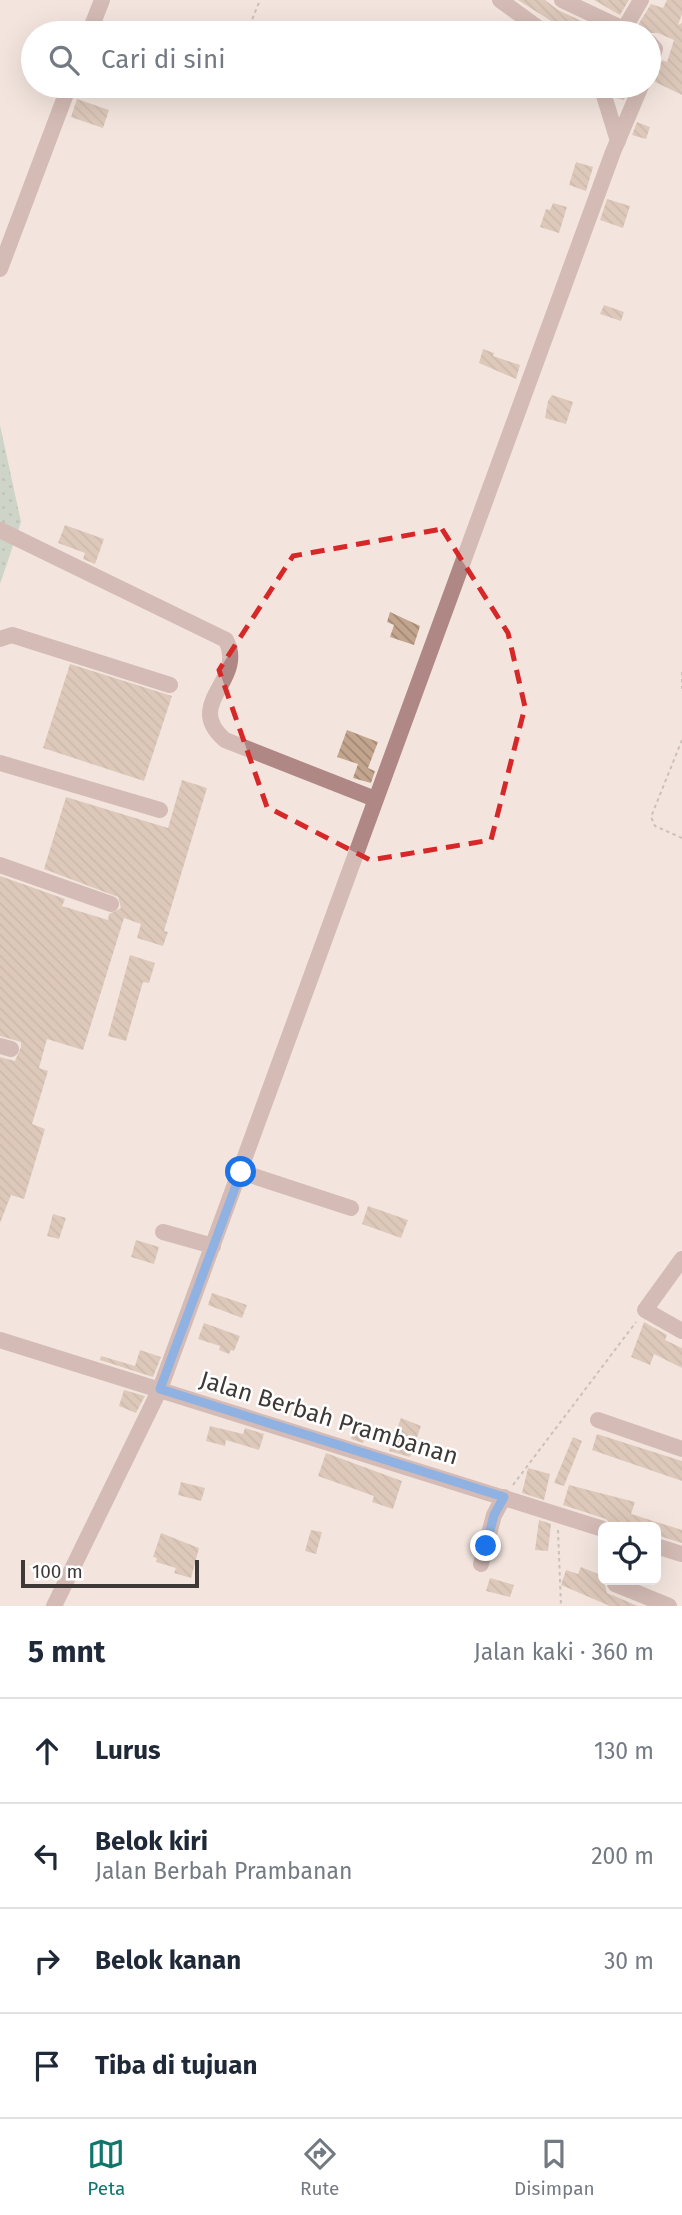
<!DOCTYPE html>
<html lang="id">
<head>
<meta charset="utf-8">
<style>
  :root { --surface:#fff; --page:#f6f6f7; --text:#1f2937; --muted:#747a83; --line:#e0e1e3; --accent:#0f766e }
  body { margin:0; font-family:"Fira Sans",sans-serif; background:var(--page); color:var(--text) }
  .controls { position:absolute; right:21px; bottom:21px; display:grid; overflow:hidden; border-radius:10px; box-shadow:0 7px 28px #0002 }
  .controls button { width:63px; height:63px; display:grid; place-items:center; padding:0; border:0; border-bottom:2px solid var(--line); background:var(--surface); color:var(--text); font:35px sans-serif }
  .scale { position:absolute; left:21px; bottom:18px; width:178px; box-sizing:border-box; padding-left:7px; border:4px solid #3e3836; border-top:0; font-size:19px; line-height:24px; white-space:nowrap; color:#3e3836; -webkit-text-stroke:5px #fff; paint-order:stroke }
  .stop { position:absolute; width:21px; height:21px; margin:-16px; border:5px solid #1a73e8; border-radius:50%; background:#fff }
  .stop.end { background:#1a73e8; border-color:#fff; box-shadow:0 2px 7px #0008 }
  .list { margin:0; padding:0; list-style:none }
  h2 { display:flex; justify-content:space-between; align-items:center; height:91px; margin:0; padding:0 28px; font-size:30px }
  h2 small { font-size:23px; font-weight:400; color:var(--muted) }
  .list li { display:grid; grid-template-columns:46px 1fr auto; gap:21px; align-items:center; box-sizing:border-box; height:105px; padding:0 28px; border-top:2px solid var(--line) }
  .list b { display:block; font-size:26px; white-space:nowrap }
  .list p { margin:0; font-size:23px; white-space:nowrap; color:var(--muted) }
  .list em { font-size:23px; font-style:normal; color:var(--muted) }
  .icon { flex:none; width:38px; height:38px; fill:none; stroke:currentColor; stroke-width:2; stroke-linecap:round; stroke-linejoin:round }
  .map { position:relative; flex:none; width:682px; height:1606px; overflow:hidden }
  .search { position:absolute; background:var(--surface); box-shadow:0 7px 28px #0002; left:21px; right:21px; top:21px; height:77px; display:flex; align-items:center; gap:18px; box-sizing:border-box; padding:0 24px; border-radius:38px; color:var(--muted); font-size:26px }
  .sheet { height:511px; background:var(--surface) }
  nav { display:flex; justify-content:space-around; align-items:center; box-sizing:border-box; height:98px; border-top:2px solid var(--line); background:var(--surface); font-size:19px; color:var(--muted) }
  nav a { display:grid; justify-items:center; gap:4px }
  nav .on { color:var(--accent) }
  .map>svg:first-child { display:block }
</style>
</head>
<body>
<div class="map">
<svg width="682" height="1606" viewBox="0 0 682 1606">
  <defs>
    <pattern id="park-dots" width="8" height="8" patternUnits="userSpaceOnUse" patternTransform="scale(1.75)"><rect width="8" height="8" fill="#a3beaa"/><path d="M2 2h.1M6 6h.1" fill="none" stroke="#869b8b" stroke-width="1.8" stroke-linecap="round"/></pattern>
    <pattern id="building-back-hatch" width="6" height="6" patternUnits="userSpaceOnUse" patternTransform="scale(1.75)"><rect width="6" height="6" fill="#c3a58e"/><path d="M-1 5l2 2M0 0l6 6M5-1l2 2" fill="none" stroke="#a08775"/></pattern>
  </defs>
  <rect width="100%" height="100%" fill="#f3e5de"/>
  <path fill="url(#park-dots)" d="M 0,425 L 21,522 L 0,584 Z"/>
  <g fill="url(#building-back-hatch)">
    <path d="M 518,0 L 545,0 L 558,10 L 592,26 L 590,33 L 571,33 L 558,29 L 559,26 Z"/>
    <path d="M 594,0 L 629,0 L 620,15 Z"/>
    <path d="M 667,0 L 682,0 L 682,14 L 678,25 L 682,23 L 682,95 L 649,79 L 658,71 L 662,60 L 667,62 L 674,40 L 658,33 L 642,33 L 638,25 L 651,4 L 663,8 Z"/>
    <path d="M 612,86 L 630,86 L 624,100 L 616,98 Z"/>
    <path d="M 77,99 L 109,110 L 103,128 L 71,117 Z"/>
    <path d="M 637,122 L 650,127 L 646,139 L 632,135 Z"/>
    <path d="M 576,162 L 593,167 L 586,191 L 569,185 Z"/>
    <path d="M 607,199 L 630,206 L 623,228 L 600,220 Z"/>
    <path d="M 553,203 L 567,207 L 559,233 L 540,227 L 546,209 L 550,210 Z"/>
    <path d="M 604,305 L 624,312 L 621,321 L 600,314 Z"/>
    <path d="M 483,349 L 494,353 L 493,356 L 520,365 L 516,379 L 479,363 Z"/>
    <path d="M 552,395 L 573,402 L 566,424 L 545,418 L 548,401 Z"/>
    <path d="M 65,525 L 104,539 L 95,564 L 83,559 L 85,553 L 58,543 Z"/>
    <path d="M 390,612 L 420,626 L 414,645 L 390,637 L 394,625 L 387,622 Z"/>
    <path d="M 70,664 L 172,696 L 144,781 L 43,748 Z"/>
    <path d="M 347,730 L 378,742 L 368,768 L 375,771 L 371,783 L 353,778 L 358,764 L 337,757 Z"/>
    <path d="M 182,780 L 207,788 L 164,931 L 168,932 L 163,946 L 137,938 L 141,924 L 124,918 L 83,1050 L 47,1039 L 39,1068 L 48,1071 L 32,1124 L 45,1129 L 24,1199 L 11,1195 L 0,1223 L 0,1057 L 15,1061 L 21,1047 L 21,1042 L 0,1036 L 0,876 L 65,899 L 62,906 L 108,920 L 109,914 L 121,908 L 118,897 L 44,869 L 66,797 L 168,828 Z"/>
    <path d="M 130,955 L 155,963 L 149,983 L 143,982 L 126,1041 L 108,1036 Z"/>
    <path d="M 368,1206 L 408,1220 L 401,1238 L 362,1224 Z"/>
    <path d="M 53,1214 L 66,1218 L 59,1239 L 47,1236 Z"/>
    <path d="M 136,1240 L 159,1247 L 154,1264 L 131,1257 Z"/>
    <path d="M 212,1293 L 247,1305 L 242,1318 L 208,1305 Z"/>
    <path d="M 644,1322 L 667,1335 L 665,1340 L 682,1348 L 682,1368 L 654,1354 L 650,1365 L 631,1357 Z"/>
    <path d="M 204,1323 L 240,1336 L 234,1351 L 231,1350 L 229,1354 L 219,1350 L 220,1346 L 198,1339 Z"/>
    <path d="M 140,1350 L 161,1357 L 153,1377 L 100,1360 L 101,1356 L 135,1366 Z"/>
    <path d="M 124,1390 L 145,1396 L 136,1413 L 119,1406 Z"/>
    <path d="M 401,1418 L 421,1426 L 410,1457 L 389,1451 Z"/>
    <path d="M 356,1424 L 368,1428 L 363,1443 L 351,1439 Z"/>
    <path d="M 210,1426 L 243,1434 L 245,1428 L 264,1434 L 259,1450 L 226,1440 L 225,1446 L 206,1441 Z"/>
    <path d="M 597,1434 L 682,1461 L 682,1481 L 592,1450 Z"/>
    <path d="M 573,1437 L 582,1441 L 564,1486 L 554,1483 Z"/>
    <path d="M 326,1453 L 402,1481 L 393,1509 L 372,1502 L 374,1496 L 318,1476 Z"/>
    <path d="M 528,1468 L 550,1474 L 544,1500 L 522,1493 Z"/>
    <path d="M 181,1482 L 205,1488 L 201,1501 L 178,1495 Z"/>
    <path d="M 569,1485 L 635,1502 L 631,1514 L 682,1530 L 682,1543 L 656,1535 L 656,1527 L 614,1527 L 606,1519 L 563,1505 Z"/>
    <path d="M 539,1520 L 551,1524 L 548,1551 L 535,1550 Z"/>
    <path d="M 311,1530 L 322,1532 L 316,1554 L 305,1551 Z"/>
    <path d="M 161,1533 L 199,1548 L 191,1578 L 174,1573 L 176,1568 L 156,1562 L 157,1558 L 153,1557 Z"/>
    <path d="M 581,1567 L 603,1576 L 607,1593 L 638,1606 L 610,1606 L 561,1585 L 566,1570 L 578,1574 Z"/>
    <path d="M 490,1578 L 514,1585 L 510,1597 L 486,1591 Z"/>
  </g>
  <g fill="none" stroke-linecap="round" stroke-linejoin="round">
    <g stroke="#9d938e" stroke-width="2" stroke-dasharray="3.5 3.5" stroke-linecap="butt">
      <path d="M 247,32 L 260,0"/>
      <path d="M 682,672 L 682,689"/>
      <path d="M 682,740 L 651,817 L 655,826 L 682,838"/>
      <path d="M 513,1485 L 636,1322"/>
      <path d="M 558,1530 L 561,1606"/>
    </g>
    <g stroke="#af8784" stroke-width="16">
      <path d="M 500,0 L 545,33"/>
      <path d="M 562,0 L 632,33"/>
      <path d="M 624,29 L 641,0"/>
      <path d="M 89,33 L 102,0"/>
      <path d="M 649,42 L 655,49 L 649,66"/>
      <path d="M 601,86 L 618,141"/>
      <path d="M 0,269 L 69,86"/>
      <path d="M 0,530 L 226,640 C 247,681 182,703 225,740 L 375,799"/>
      <path d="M 0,639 L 12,635 L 170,685"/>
      <path d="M 0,763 L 160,810"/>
      <path d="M 0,865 L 111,904"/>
      <path d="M 0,1046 L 11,1049"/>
      <path d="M 241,1172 L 351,1208"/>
      <path d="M 163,1232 L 213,1246"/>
      <path d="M 682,1259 L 645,1310 L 682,1331"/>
      <path d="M 0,1340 L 603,1529"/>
      <path d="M 598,1420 L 682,1449"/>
      <path d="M 656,1546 L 682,1554"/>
      <path d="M 481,1564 L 494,1515 L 504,1497"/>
      <path d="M 615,1584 L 669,1606"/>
      <path d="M 54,1606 L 160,1389 L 613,152 L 641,86"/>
    </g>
  </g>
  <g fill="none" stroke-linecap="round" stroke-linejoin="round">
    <path stroke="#1a73e8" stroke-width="9" d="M 241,1172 L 160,1389 L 504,1497 L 494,1515 L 486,1546"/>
  </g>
  <path d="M0 0H682V1606H0ZM 442,529 L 508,633 L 525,707 L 491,840 L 370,860 L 267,807 L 219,670 L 293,556 Z" fill="#f3e5de" fill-opacity=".55" fill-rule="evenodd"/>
  <path fill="none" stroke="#d62828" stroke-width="5" stroke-dasharray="14 9" stroke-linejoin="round" d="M 442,529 L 508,633 L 525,707 L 491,840 L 370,860 L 267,807 L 219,670 L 293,556 Z"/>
  <g text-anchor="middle" stroke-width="5" stroke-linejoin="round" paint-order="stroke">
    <g font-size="24" fill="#3e3836" stroke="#fff">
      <text transform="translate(329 1418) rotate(17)" y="8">Jalan Berbah Prambanan</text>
    </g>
  </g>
</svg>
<div class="controls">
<button><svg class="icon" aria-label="locate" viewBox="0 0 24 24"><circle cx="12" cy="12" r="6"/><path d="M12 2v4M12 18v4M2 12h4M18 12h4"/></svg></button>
</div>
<div class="scale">100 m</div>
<div class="stop" style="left:241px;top:1172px"></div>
<div class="stop end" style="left:486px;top:1546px"></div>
<div class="search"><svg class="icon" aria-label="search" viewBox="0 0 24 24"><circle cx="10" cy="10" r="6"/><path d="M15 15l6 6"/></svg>Cari di sini</div>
</div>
<section class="sheet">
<h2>5 mnt<small>Jalan kaki · 360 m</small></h2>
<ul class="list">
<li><svg class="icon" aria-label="ahead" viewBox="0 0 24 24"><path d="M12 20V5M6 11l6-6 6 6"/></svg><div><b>Lurus</b></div><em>130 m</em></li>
<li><svg class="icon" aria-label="left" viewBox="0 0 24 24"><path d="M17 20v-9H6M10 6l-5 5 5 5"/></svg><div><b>Belok kiri</b><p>Jalan Berbah Prambanan</p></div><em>200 m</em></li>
<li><svg class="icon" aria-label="right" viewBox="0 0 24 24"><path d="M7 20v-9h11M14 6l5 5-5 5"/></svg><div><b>Belok kanan</b></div><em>30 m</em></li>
<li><svg class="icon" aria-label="arrive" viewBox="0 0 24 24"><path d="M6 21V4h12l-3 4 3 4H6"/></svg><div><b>Tiba di tujuan</b></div></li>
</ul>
</section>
<nav>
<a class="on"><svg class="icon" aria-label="map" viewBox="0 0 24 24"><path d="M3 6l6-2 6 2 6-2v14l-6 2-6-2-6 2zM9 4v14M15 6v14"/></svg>Peta</a>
<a><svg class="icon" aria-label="directions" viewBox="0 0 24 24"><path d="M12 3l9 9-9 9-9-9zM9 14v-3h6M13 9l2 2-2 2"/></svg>Rute</a>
<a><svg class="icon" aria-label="saved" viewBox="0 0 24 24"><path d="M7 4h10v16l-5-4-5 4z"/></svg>Disimpan</a>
</nav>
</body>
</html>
